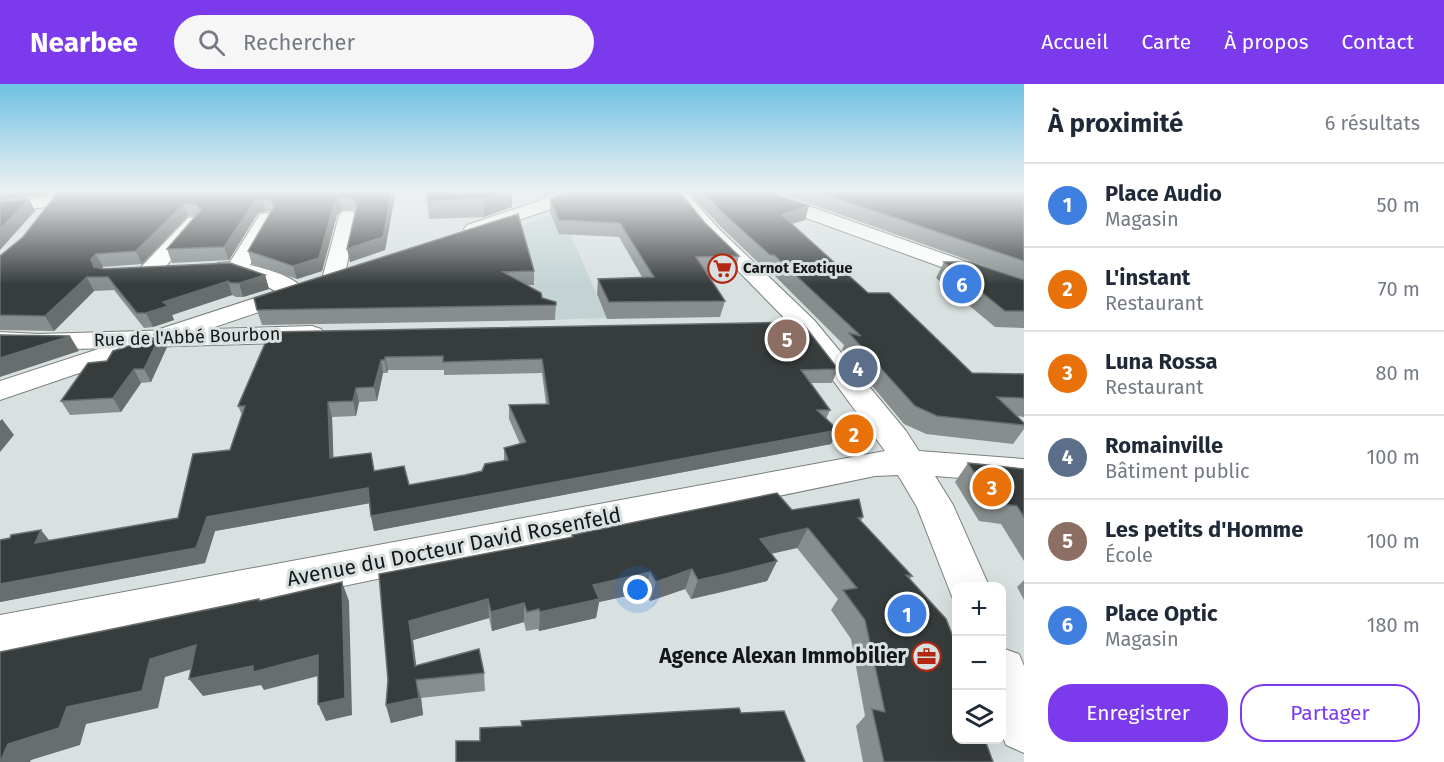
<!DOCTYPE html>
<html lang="fr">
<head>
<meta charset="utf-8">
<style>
  :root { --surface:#fff; --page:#f6f6f7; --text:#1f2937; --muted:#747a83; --line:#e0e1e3; --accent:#7c3aed }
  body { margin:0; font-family:"Fira Sans",sans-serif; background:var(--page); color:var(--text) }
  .controls { position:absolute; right:18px; bottom:18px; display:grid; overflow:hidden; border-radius:12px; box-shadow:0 6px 24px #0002 }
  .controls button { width:54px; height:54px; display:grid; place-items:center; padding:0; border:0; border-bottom:2px solid var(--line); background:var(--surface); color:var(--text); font:30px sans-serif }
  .you { position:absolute; left:638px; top:506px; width:21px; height:21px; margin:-15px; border:4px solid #fff; border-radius:50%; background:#1a73e8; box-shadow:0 0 0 9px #1a73e833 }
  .badge { display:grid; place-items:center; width:39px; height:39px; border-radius:50%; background:var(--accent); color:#fff; font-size:20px; font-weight:700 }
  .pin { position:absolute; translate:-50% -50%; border:3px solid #fff; box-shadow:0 2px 6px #0006 }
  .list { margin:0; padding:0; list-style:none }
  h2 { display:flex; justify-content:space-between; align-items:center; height:78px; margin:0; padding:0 24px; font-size:26px }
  h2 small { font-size:20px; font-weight:400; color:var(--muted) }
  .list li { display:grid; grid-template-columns:39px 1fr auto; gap:18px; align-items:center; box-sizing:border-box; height:84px; padding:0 24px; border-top:2px solid var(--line) }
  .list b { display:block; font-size:22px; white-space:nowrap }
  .list p { margin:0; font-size:20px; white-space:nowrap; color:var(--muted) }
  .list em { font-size:20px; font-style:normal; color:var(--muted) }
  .actions { display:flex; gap:12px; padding:18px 24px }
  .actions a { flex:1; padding:14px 0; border:2px solid var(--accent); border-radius:24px; text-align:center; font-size:21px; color:var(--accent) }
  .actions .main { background:var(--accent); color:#fff }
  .icon { flex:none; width:33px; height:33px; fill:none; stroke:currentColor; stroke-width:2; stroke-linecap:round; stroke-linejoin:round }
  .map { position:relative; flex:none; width:1024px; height:678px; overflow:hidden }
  header { display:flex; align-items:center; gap:36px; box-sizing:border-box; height:84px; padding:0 30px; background:var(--accent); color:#fff }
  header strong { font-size:28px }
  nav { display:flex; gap:33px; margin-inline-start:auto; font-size:21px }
  .search { width:420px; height:54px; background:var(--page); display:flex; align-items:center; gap:15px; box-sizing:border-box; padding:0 21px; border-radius:33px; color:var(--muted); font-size:22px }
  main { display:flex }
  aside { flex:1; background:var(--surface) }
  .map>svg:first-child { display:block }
</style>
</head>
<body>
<header>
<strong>Nearbee</strong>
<div class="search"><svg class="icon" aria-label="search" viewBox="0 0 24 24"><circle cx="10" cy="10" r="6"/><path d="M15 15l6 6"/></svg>Rechercher</div>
<nav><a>Accueil</a><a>Carte</a><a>À propos</a><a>Contact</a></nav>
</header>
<main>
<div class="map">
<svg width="1024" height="678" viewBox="0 0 1024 678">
  <rect width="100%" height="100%" fill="#d9e0e0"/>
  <path fill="#c3d3d4" d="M 560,126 L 607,234 L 513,237 L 496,148 L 508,147 L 552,131 L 550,129 Z"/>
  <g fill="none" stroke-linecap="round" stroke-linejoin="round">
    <defs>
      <g id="street">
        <path d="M 667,106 L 684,106 L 718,144 L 814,236 L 906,347 L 919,367 L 1024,375 L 1024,399 L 935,392 L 953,421 L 989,502 L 956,502 L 956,516 L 953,515 L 917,423 L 898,391 L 875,392 L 0,573 L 0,531 L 885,367 L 796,246 L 704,152 Z"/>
        <path d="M 55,112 L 63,117 L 61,121 L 0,129 L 0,119 Z"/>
        <path d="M 348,127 L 354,128 L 357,132 L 344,195 L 341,200 L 333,202 L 325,200 L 322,195 L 339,132 L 342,128 Z"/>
        <path d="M 266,129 L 272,130 L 275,134 L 250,181 C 268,185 295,192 306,208 L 303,213 C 284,218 265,198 247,193 C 237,190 228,191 218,189 L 215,184 L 218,179 L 230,178 L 260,130 Z"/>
        <path d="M 194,133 L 200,134 L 203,138 L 157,193 L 149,194 L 141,193 L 138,188 L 141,183 L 188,134 Z"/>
        <path d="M 312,242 L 321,245 L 325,250 L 321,255 L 312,258 L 39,266 L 0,264 L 0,248 L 39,250 Z"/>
        <path d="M 1002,564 L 1019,570 L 1024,582 L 1024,669 L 1006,661 L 1002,651 Z"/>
      </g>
      <g id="secondary">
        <path d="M 571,106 L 597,106 L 595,110 L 481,149 L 467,149 L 464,145 L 467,141 Z"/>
        <path d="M 738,106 L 763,106 L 1024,198 L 1024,213 L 740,110 Z"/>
        <path d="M 298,200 L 306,202 L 310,207 L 306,212 L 0,316 L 0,297 Z"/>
      </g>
    </defs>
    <use href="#street" stroke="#7a8080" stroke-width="2"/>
    <use href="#secondary" stroke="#7a8080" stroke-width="2"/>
    <use href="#street" fill="#fff" fill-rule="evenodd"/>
    <use href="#secondary" fill="#fff" fill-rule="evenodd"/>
  </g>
  <g fill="#888e8e" fill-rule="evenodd">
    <path d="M 396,106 L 385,166 L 350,178 L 356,128 L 354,126 L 342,126 L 337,131 L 322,187 L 297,195 L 252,180 L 248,167 L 271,128 L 266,127 L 258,129 L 229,176 L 172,179 L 167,165 L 196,132 L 188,132 L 142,180 L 103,183 L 102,184 L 265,191 L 269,205 L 243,213 L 236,213 L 232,211 L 172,231 L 174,236 L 153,243 L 144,244 L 114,206 L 94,207 L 54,247 L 0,246 L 0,172 L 23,153 L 52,116 Z"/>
    <path d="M 512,106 L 512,123 L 484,133 L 429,135 L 427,117 Z"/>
    <path d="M 686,106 L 762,106 L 809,122 L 805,136 L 792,140 L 868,209 L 972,289 L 1024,290 L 1024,333 L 1017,332 L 1024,339 L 1024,345 L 1013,360 L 926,350 L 904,340 L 842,266 L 844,261 L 769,186 L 766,186 L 720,142 Z"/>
    <path d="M 771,106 L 1024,106 L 1024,196 Z"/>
    <path d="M 550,115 L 705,139 L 739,172 L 735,187 L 706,188 L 725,217 L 720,233 L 607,235 L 597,210 L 598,195 L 642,193 L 619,153 L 559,150 L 550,128 Z"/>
    <path d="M 518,130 L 534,187 L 534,201 L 526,201 L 542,214 L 556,218 L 555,236 L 262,241 L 257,226 Z"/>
    <path d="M 944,178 L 1024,196 L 1024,244 L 995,243 L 936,194 Z"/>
    <path d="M 270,248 L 838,285 L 832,299 L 811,299 L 830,326 L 826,335 L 838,346 L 831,360 L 374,447 L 371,432 L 369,419 L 215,447 L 205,479 L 0,518 L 0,456 L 50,457 L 178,434 L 230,366 L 242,331 L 238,322 ZM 388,286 L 444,286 L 444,291 L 542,289 L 546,320 L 509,321 L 509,335 L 520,360 L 504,364 L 504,377 L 482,387 L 465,391 L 409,401 L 375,387 L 333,373 L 332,333 L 356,332 L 359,318 L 377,317 L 383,289 L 387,289 Z"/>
    <path d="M 161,250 L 167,263 L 151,298 L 141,299 L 121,328 L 70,331 L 61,317 L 107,277 L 155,253 L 154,251 Z"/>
    <path d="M 968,379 L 1024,385 L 1024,477 L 1001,440 L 979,437 L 955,398 Z"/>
    <path d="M 792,426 L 863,433 L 861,437 L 912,492 L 910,495 L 957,656 L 988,656 L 988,657 L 986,659 L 993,678 L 863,678 L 856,642 L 865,632 L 851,555 L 831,526 L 838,515 L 797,464 L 771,470 L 777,477 L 767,497 L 718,509 L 691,515 L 685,505 L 650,517 L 645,508 L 599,518 L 596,534 L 539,547 L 538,545 L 526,547 L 524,538 L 492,547 L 489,534 L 413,556 L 416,582 L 484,589 L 485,607 L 421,614 L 423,631 L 391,639 L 386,621 L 388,596 L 379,490 L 571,453 L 572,451 Z"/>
    <path d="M 1024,496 L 1024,516 L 1017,503 Z"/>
  </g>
  <g fill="#686d6d">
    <path d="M 0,106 L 50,106 L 47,111 L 0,117 Z"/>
    <path d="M 392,106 L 396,106 L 385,166 L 350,178 L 347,165 Z"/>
    <path d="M 508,106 L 512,106 L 512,123 L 484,133 L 484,114 Z"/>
    <path d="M 544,106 L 563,106 L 544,113 Z"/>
    <path d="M 339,114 L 342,126 L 337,131 L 322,187 L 297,195 L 293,182 L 334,120 Z"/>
    <path d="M 29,115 L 35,127 L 0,166 L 0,145 Z"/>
    <path d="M 262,115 L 266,127 L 258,129 L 229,176 L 224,163 L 255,117 Z"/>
    <path d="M 184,120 L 188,132 L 142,180 L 136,167 Z"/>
    <path d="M 809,122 L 805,136 L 778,144 L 782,131 Z"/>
    <path d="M 96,170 L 103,183 L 98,189 L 101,196 L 91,175 Z"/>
    <path d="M 265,191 L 269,205 L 243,213 L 239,199 Z"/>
    <path d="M 87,193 L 94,207 L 54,247 L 45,232 Z"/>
    <path d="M 228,197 L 232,211 L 172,231 L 174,236 L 153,243 L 146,229 L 163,218 Z"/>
    <path d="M 161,250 L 167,263 L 151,298 L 144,285 Z"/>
    <path d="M 70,252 L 79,267 L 0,293 L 0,274 Z"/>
    <path d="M 385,273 L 388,286 L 387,289 L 385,276 Z"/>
    <path d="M 381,276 L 383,289 L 377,317 L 374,303 Z"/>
    <path d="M 134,285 L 141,299 L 121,328 L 113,314 Z"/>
    <path d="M 356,304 L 359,318 L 356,332 L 353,317 Z"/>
    <path d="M 328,318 L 332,333 L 334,389 L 330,374 Z"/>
    <path d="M 2,335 L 14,351 L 0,368 L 0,337 Z"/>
    <path d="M 838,346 L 831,360 L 374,447 L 371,432 Z"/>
    <path d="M 368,404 L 371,419 L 215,447 L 205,479 L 0,518 L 0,500 L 207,433 Z"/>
    <path d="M 808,444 L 797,464 L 751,474 L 760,455 Z"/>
    <path d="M 41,446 L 53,461 L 35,459 Z"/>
    <path d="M 777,477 L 767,497 L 691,515 L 698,496 Z"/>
    <path d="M 692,485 L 685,505 L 650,517 L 656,498 Z"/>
    <path d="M 650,488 L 645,508 L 599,518 L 596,534 L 539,547 L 540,528 L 593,501 Z"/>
    <path d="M 342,498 L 349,517 L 352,631 L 326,637 L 318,620 Z"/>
    <path d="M 488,515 L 489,534 L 413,556 L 418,596 L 415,582 L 409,537 Z"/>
    <path d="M 524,519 L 524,538 L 492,547 L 491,528 Z"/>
    <path d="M 196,561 L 209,580 L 165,593 L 158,624 L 86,640 L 80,661 L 31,676 L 30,678 L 0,678 L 8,660 L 67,623 L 150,575 Z"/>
    <path d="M 318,571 L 326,590 L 264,606 L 261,601 L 203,612 L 189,595 L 253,582 Z"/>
    <path d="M 416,596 L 421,614 L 423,631 L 391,639 L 386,621 Z"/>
  </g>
  <g fill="#373c3c" stroke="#686d6d" stroke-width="1.5" fill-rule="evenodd">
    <path d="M 58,106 L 392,106 L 383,153 L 347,165 L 357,121 L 352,114 L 339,114 L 334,120 L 319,174 L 293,182 L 248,167 L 274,123 L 271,117 L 262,115 L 255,117 L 224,163 L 167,165 L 201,126 L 196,120 L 184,120 L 136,167 L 96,170 L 91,175 L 94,183 L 104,185 L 230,179 L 265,191 L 239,199 L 231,199 L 228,197 L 163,218 L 168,222 L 146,229 L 137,229 L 108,193 L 87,193 L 45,232 L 0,231 L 0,172 L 23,153 L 52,116 Z"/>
    <path d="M 427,106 L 508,106 L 484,114 L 427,117 Z"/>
    <path d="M 576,106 L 678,106 L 705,139 L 739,172 L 696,173 L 725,217 L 609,218 L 598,195 L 654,193 L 620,139 L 559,136 L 550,115 Z"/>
    <path d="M 701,106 L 762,106 L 809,122 L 782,131 L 868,209 L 889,209 L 972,289 L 1024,290 L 1024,314 L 997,313 L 1024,339 L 1024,341 L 937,332 L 915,322 L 849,249 L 861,252 L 774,171 L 770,171 L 723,129 Z"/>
    <path d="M 812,106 L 1024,106 L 1024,177 Z"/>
    <path d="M 29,115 L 0,145 L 0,118 Z"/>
    <path d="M 518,130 L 534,187 L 503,188 L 541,209 L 542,214 L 556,218 L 556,221 L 257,226 L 254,214 Z"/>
    <path d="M 944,178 L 970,178 L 1024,196 L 1024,227 L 1005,227 Z"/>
    <path d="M 797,238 L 803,240 L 838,285 L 801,286 L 830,326 L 817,326 L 838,346 L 371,432 L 368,404 L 207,433 L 196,464 L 0,500 L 0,456 L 10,454 L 11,451 L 41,446 L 35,459 L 178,434 L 193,370 L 230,366 L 245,322 L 238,322 L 270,248 ZM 443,272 L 443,278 L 542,275 L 549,320 L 509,321 L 526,358 L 504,364 L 508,376 L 485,380 L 482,387 L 465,391 L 409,401 L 404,382 L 374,387 L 371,369 L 330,374 L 328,318 L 353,317 L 356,304 L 374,303 L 381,276 L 385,276 L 385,273 Z"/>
    <path d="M 161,250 L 144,285 L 134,285 L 113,314 L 61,317 L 88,279 L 107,277 L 113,267 L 156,253 L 154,251 Z"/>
    <path d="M 0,251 L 70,252 L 0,274 Z"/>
    <path d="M 968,379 L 1024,385 L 1024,433 L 1017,422 L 994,419 Z"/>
    <path d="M 777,409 L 792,426 L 859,415 L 863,433 L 858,434 L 912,492 L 906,491 L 946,535 L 957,563 L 957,656 L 985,656 L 993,678 L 884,678 L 872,625 L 885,628 L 865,536 L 843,506 L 857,504 L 808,444 L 760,455 L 777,477 L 726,490 L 698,496 L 692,485 L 656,498 L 650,488 L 593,501 L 599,515 L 540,528 L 539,525 L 527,528 L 524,519 L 491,528 L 488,515 L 409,537 L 415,582 L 479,565 L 484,589 L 416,596 L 419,614 L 386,621 L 388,596 L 379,490 L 573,453 L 572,451 Z"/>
    <path d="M 342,498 L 345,614 L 318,620 L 318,571 L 253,588 L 253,582 L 189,595 L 196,561 L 150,575 L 142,607 L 67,623 L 59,644 L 8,660 L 0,678 L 0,568 L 259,515 L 259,517 Z"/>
    <path d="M 739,624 L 741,629 L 784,627 L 805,678 L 456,678 L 456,657 L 480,657 L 480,644 L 522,642 L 521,637 Z"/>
  </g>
  <linearGradient id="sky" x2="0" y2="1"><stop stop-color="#6fc1e4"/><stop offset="0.53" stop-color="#eef1f1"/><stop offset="1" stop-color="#eef1f1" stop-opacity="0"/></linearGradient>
  <rect width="1024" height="201" fill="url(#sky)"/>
  <defs>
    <symbol id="supermarket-ring" viewBox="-11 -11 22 22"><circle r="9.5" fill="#d9e0e0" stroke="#b42712" stroke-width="1.5"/><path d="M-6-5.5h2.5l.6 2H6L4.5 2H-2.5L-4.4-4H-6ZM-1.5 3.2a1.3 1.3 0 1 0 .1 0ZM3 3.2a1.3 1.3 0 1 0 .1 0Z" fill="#b42712"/></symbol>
    <symbol id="office-ring" viewBox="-11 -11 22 22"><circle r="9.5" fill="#d9e0e0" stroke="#b42712" stroke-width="1.5"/><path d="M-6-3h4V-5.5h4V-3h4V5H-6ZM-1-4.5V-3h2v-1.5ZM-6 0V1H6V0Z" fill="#b42712"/></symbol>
  </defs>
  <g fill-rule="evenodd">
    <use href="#supermarket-ring" x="706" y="168" width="33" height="33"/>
    <use href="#office-ring" x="910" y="556" width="33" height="33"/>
  </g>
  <g text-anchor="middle" stroke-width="6" stroke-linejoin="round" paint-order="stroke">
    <g font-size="15" font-weight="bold" fill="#141617" stroke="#d9e0e0" text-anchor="start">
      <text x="743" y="189">Carnot Exotique</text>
    </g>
    <g font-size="18" fill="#141617" stroke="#d9e0e0">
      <text transform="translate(187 253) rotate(-2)" y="6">Rue de l'Abbé Bourbon</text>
    </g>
    <g font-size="21" fill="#141617" stroke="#d9e0e0">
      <text transform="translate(454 463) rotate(-11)" y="7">Avenue du Docteur David Rosenfeld</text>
    </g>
    <g font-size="21" font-weight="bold" fill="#141617" stroke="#d9e0e0" text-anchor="end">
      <text x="906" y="579">Agence Alexan Immobilier</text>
    </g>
  </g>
</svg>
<div class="controls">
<button>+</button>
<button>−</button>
<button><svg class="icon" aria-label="layers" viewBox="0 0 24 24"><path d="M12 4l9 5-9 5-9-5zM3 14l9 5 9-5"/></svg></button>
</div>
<div class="you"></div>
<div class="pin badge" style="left:907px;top:530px;background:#3f7fe0">1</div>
<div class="pin badge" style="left:854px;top:350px;background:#e8710a">2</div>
<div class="pin badge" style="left:992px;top:403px;background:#e8710a">3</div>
<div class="pin badge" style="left:858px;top:284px;background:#5c6f8a">4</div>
<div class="pin badge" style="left:787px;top:255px;background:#8d6e63">5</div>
<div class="pin badge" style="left:962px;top:200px;background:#3f7fe0">6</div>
</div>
<aside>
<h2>À proximité<small>6 résultats</small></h2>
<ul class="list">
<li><span class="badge" style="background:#3f7fe0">1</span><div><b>Place Audio</b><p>Magasin</p></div><em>50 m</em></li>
<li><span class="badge" style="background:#e8710a">2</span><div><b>L'instant</b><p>Restaurant</p></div><em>70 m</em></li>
<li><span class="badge" style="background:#e8710a">3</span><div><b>Luna Rossa</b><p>Restaurant</p></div><em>80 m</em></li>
<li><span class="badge" style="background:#5c6f8a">4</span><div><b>Romainville</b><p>Bâtiment public</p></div><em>100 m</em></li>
<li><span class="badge" style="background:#8d6e63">5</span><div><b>Les petits d'Homme</b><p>École</p></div><em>100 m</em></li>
<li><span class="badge" style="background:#3f7fe0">6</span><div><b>Place Optic</b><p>Magasin</p></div><em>180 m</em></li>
</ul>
<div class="actions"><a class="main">Enregistrer</a><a>Partager</a></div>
</aside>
</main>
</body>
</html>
